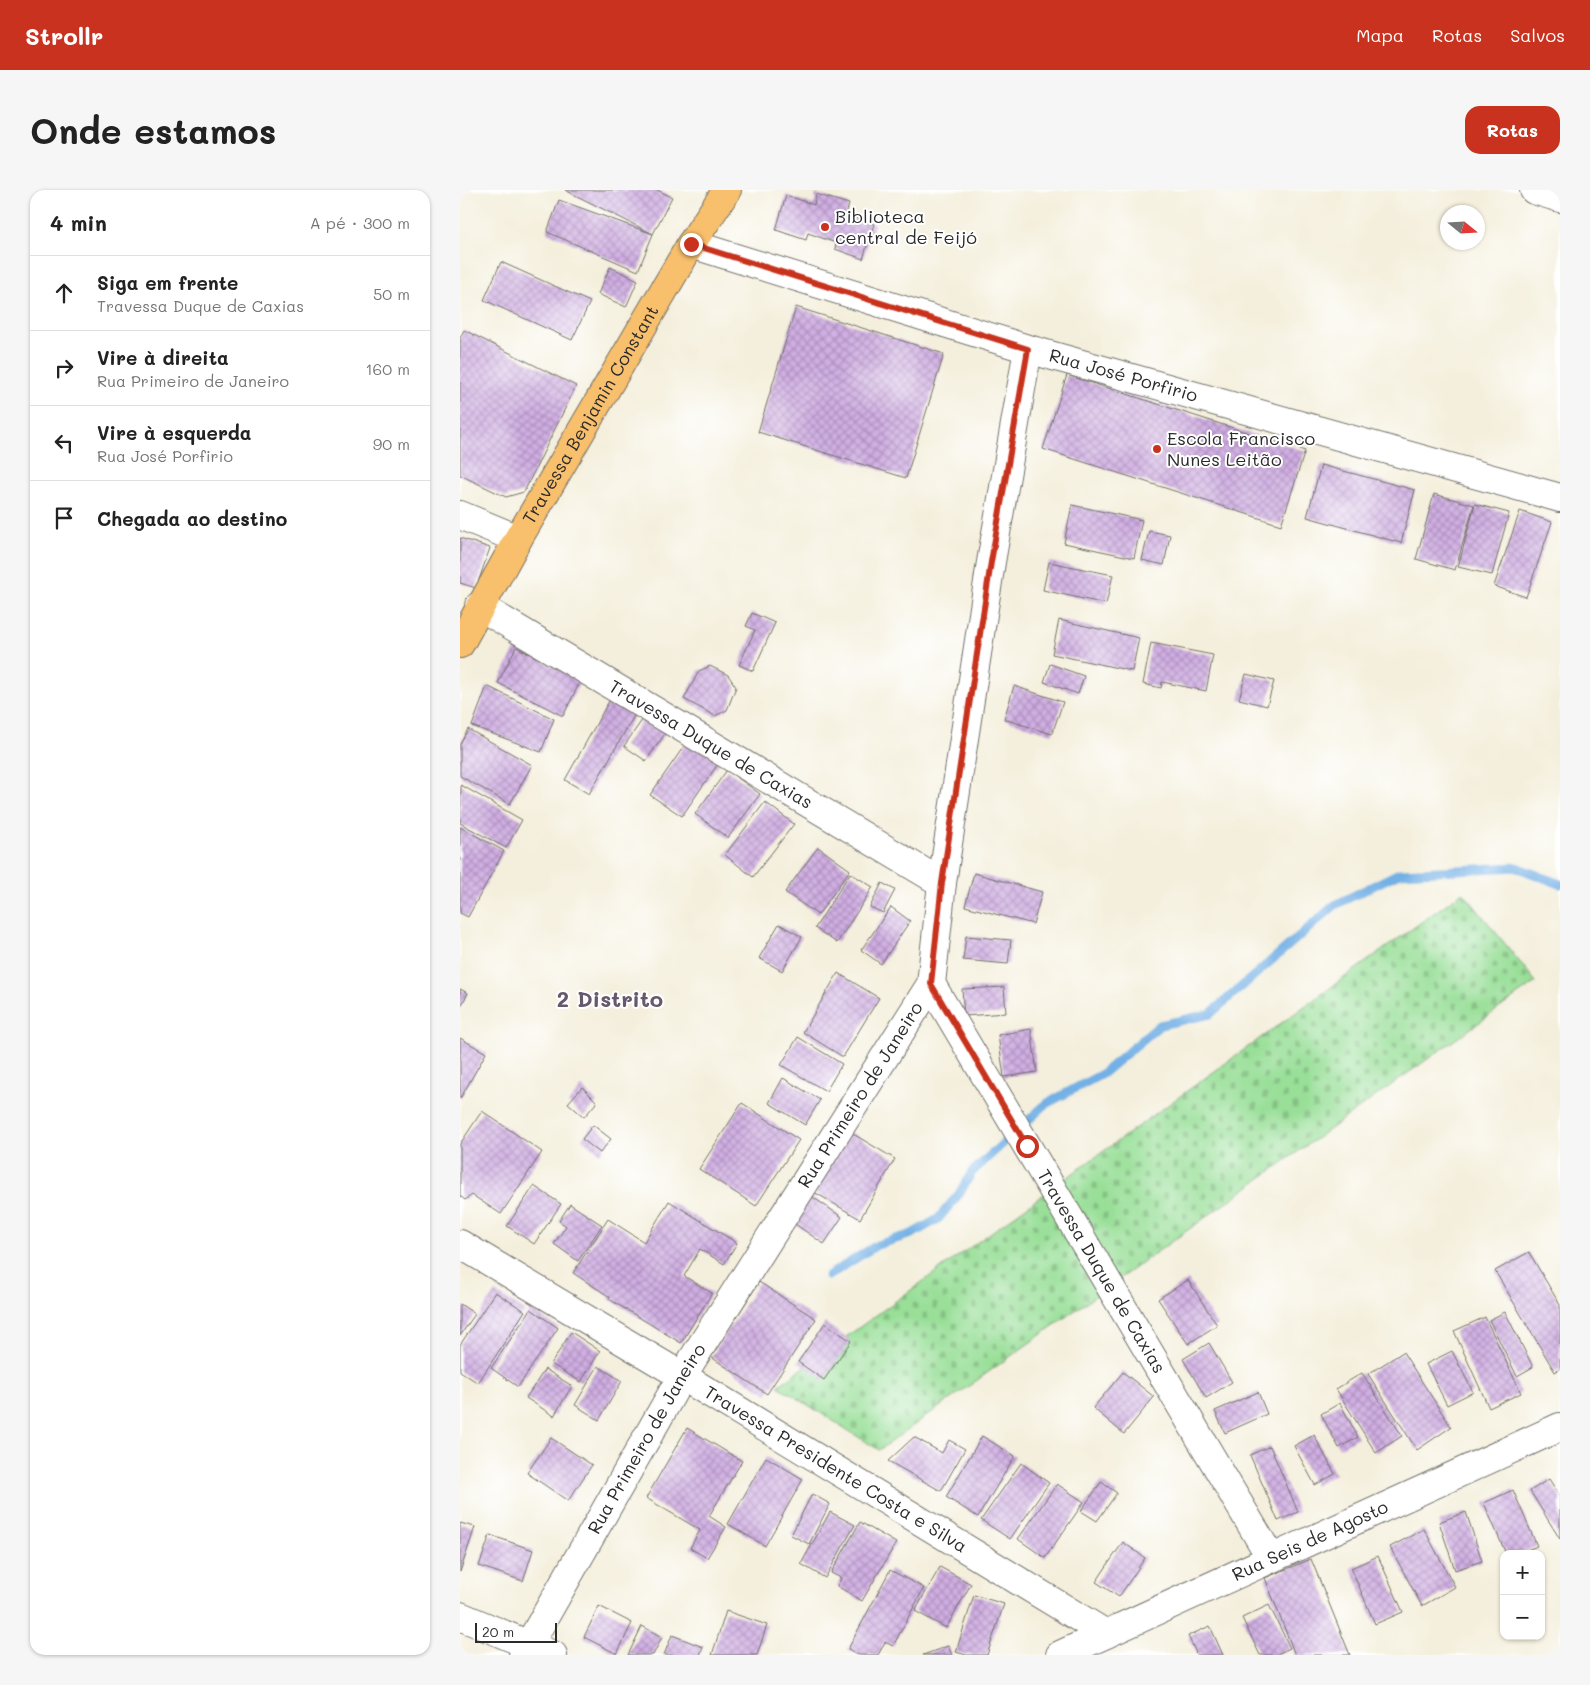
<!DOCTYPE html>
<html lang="pt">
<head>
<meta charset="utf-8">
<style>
  :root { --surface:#fff; --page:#f6f6f6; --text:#222; --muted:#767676; --line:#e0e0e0; --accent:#c8321e }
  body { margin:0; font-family:Mali,sans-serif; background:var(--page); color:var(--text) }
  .controls { position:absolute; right:15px; bottom:15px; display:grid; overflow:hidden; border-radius:10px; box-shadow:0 1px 4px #0004 }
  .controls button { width:45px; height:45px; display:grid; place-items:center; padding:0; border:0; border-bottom:1px solid var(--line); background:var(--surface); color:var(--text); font:25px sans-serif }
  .compass { position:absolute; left:980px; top:15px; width:45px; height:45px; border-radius:50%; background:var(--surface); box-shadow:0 1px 4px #0004; rotate:108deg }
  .scale { position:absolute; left:15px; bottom:12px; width:82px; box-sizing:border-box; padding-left:5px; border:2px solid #2b2b2b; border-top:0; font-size:14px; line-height:18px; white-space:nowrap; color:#2b2b2b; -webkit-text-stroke:4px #fff; paint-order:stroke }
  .stop { position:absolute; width:15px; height:15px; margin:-11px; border:4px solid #c8321e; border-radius:50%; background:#fff }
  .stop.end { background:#c8321e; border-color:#fff; box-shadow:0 1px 5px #0008 }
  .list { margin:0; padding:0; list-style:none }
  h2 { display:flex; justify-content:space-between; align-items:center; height:65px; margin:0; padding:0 20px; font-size:21px }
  h2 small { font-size:16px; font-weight:400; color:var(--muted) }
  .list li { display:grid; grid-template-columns:32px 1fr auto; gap:15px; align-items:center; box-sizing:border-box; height:75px; padding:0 20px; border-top:1px solid var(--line) }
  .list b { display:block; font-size:19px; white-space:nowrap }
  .list p { margin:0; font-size:16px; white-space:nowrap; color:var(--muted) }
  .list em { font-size:16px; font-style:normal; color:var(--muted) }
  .icon { flex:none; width:28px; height:28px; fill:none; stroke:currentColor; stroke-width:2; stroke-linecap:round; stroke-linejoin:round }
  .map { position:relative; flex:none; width:1100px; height:1465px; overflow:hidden; border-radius:15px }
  header { display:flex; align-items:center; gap:30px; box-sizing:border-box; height:70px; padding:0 25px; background:var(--accent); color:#fff }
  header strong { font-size:24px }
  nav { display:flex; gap:28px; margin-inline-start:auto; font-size:18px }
  .intro { display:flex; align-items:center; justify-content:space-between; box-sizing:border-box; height:120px; padding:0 30px }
  h1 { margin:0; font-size:35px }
  .button { padding:12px 22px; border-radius:15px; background:var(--accent); color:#fff; font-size:18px; font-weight:700 }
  main { display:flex; gap:30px; padding:0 30px }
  aside { flex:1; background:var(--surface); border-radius:15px; box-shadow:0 1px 4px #0004 }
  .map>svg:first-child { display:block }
</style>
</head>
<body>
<header>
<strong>Strollr</strong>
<nav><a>Mapa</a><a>Rotas</a><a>Salvos</a></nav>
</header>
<div class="intro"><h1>Onde estamos</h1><a class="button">Rotas</a></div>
<main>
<aside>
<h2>4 min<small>A pé · 300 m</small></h2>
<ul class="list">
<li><svg class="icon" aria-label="ahead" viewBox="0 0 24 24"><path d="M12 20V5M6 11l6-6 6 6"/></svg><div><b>Siga em frente</b><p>Travessa Duque de Caxias</p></div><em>50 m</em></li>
<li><svg class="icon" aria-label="right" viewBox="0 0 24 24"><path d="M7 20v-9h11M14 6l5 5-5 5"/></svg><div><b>Vire à direita</b><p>Rua Primeiro de Janeiro</p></div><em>160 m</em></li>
<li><svg class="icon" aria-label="left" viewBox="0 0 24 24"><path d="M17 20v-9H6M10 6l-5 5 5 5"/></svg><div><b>Vire à esquerda</b><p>Rua José Porfirio</p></div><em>90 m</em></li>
<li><svg class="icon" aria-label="arrive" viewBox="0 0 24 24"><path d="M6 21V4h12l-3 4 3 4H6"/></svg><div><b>Chegada ao destino</b></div></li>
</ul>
</aside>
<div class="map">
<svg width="1100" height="1465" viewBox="0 0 1100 1465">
  <defs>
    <pattern id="cemetery-stones" width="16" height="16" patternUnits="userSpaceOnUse" patternTransform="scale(1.25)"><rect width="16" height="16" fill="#99df98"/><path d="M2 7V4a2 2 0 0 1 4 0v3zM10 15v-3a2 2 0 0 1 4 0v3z" fill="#84c083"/></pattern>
    <pattern id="building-cross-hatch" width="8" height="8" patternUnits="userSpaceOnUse" patternTransform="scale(1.25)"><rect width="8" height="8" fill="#d0aee3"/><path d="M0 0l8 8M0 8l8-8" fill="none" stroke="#a98eb8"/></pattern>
  </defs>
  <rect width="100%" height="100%" fill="#fff"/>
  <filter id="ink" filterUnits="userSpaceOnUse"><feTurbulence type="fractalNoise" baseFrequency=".02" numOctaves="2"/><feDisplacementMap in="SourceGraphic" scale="10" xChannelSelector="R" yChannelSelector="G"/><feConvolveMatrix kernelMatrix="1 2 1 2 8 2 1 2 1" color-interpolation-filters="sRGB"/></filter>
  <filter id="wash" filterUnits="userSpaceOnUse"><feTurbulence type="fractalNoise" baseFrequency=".0096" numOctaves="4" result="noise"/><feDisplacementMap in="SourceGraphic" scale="20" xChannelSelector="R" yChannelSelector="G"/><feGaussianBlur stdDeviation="1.12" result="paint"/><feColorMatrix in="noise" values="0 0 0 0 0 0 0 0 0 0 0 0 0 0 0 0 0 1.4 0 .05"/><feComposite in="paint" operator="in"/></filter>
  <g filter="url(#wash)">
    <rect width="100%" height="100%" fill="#f4efdc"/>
    <path fill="url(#cemetery-stones)" stroke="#628562" d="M 1003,702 L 1076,792 L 419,1260 L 318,1196 Z"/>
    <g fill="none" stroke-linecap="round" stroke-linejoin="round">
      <path stroke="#73b0e5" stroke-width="9" d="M 368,1086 L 417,1055 L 452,1044 L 478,1029 L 499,1004 L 512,982 L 586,914 L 642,884 L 700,835 L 750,824 L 875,715 L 939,683 L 1056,677 L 1100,694"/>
    </g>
    <g id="blocks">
      <g fill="url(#building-cross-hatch)">
        <path d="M 105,0 L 197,0 L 212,7 L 193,44 L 178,81 L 87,42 L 99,10 L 193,44 Z"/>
        <path d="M 356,4 L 389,14 L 386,25 L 414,34 L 403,69 L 375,59 L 376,53 L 348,43 L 346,50 L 316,40 L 326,5 L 354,15 Z"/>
        <path d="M 41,72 L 130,112 L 112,150 L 24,110 Z"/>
        <path d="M 150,77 L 178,90 L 166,117 L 138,104 Z"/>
        <path d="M 336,117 L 484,164 L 446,288 L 298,242 Z"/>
        <path d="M 4,140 L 116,196 L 64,302 L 46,307 L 0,285 L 0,148 Z"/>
        <path d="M 607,185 L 845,261 L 821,335 L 583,259 Z"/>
        <path d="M 861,275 L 955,300 L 941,353 L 847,327 Z"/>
        <path d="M 974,304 L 1014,315 L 995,380 L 956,369 Z"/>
        <path d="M 1015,314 L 1049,323 L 1032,385 L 998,377 Z"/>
        <path d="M 612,315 L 682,330 L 674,368 L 604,353 Z"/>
        <path d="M 1060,321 L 1092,332 L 1066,407 L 1034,396 Z"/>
        <path d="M 689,341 L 710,345 L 704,375 L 682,370 Z"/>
        <path d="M 0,348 L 30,358 L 16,398 L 0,393 Z"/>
        <path d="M 589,372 L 653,385 L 646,414 L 583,400 Z"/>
        <path d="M 292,423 L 315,433 L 293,481 L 279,475 L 295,440 L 286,436 Z"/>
        <path d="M 599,430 L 679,448 L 672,481 L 592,464 Z"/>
        <path d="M 691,453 L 753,465 L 746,501 L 702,492 L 701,498 L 683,494 Z"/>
        <path d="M 56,457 L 121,490 L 103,526 L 38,493 Z"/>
        <path d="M 590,474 L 624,486 L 618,504 L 584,492 Z"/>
        <path d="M 250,476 L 268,485 L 276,497 L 267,520 L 255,526 L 224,509 L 239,481 Z"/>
        <path d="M 786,484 L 814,491 L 807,516 L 779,509 Z"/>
        <path d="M 27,496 L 94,529 L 81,562 L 12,536 Z"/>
        <path d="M 554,496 L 603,512 L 592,544 L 544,529 Z"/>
        <path d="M 153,504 L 178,519 L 129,604 L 105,590 Z"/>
        <path d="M 187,523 L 209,538 L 186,571 L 164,556 Z"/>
        <path d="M 8,539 L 72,575 L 50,614 L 0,586 L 0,554 Z"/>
        <path d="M 229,549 L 260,571 L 222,626 L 190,605 Z"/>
        <path d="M 267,580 L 300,604 L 268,648 L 235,624 Z"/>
        <path d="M 1,595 L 62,630 L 46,658 L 0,633 Z"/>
        <path d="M 305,612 L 334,634 L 293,687 L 265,665 Z"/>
        <path d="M 0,637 L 44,661 L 8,727 L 0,723 Z"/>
        <path d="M 358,657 L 390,680 L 358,725 L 325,702 Z"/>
        <path d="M 390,683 L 413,697 L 377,753 L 355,738 Z"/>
        <path d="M 514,683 L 582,702 L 573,734 L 505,716 Z"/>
        <path d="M 422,693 L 435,700 L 423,723 L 410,717 Z"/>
        <path d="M 431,717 L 450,731 L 421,774 L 401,760 Z"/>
        <path d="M 319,734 L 342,747 L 322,781 L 299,768 Z"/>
        <path d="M 506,746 L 551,750 L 548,774 L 503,770 Z"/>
        <path d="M 378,783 L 419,808 L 383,867 L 343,842 Z"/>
        <path d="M 544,797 L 546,823 L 504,826 L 502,799 Z"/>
        <path d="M 0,799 L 8,803 L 0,818 Z"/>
        <path d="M 571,839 L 577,882 L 544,887 L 538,845 Z"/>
        <path d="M 338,847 L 382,874 L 366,901 L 321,875 Z"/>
        <path d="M 0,848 L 26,863 L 0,909 Z"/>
        <path d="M 323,888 L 360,910 L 345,935 L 309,913 Z"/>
        <path d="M 122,897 L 137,912 L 124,927 L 108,913 Z"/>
        <path d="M 282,913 L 339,950 L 296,1016 L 239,979 Z"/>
        <path d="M 22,921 L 82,962 L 41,1024 L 12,1005 L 5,1010 L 0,1006 L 0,954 Z"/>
        <path d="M 133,935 L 151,949 L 140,963 L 122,949 Z"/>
        <path d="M 390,942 L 435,969 L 400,1029 L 354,1002 Z"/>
        <path d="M 74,996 L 101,1014 L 74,1054 L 47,1036 Z"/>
        <path d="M 351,1006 L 382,1027 L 364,1054 L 332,1032 Z"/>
        <path d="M 209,1011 L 277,1053 L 264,1074 L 240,1059 L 224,1086 L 252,1103 L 221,1153 L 149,1109 L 150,1107 L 113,1083 L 148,1029 L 184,1052 Z"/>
        <path d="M 110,1014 L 142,1035 L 118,1071 L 94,1054 L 106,1036 L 99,1031 Z"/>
        <path d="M 1069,1062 L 1100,1115 L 1100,1179 L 1095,1182 L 1035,1081 Z"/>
        <path d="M 728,1090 L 757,1135 L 728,1154 L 698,1109 Z"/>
        <path d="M 299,1092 L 356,1129 L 307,1204 L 251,1167 Z"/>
        <path d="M 35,1102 L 65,1121 L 18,1193 L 0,1181 L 0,1155 Z"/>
        <path d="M 0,1114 L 15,1124 L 0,1146 Z"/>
        <path d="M 71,1119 L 98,1138 L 58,1197 L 31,1178 Z"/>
        <path d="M 1045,1122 L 1073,1177 L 1057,1186 L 1029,1130 Z"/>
        <path d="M 1025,1127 L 1061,1203 L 1029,1218 L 994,1141 Z"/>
        <path d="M 365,1133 L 391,1151 L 364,1190 L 338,1172 Z"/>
        <path d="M 111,1142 L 140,1161 L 121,1192 L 91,1174 Z"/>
        <path d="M 749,1153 L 772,1192 L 746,1208 L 723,1169 Z"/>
        <path d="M 992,1161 L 1013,1202 L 987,1215 L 966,1174 Z"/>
        <path d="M 943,1162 L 991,1237 L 957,1260 L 908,1184 Z"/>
        <path d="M 138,1176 L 162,1191 L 139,1230 L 115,1215 Z"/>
        <path d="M 85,1179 L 112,1196 L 94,1226 L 66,1208 Z"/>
        <path d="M 663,1182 L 694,1207 L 664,1244 L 633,1218 Z"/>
        <path d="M 902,1183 L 942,1246 L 916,1263 L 876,1199 Z"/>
        <path d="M 798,1202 L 807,1224 L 765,1243 L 755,1221 Z"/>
        <path d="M 880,1213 L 898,1247 L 879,1258 L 861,1224 Z"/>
        <path d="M 227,1238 L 282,1271 L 249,1326 L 266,1337 L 247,1368 L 230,1358 L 240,1340 L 186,1308 Z"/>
        <path d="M 854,1245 L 875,1284 L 855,1295 L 834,1256 Z"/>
        <path d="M 522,1246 L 555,1266 L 518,1327 L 486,1307 Z"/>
        <path d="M 454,1247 L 482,1263 L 489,1250 L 505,1259 L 481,1301 L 428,1271 Z"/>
        <path d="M 91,1248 L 132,1275 L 108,1311 L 67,1283 Z"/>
        <path d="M 810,1256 L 838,1322 L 818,1331 L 790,1265 Z"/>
        <path d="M 306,1267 L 343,1289 L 305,1356 L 268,1334 Z"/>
        <path d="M 561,1273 L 589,1293 L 550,1349 L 521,1330 Z"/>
        <path d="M 1089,1289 L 1100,1306 L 1100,1349 L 1070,1301 Z"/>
        <path d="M 641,1292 L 657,1303 L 637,1331 L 621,1321 Z"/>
        <path d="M 597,1294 L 624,1312 L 585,1368 L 558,1349 Z"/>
        <path d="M 1053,1300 L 1077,1356 L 1058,1364 L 1046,1364 L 1024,1313 Z"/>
        <path d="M 352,1304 L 370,1314 L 349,1354 L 331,1345 Z"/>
        <path d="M 370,1322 L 395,1335 L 365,1388 L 341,1374 Z"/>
        <path d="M 1006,1322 L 1022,1371 L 995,1380 L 979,1332 Z"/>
        <path d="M 400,1332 L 436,1353 L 402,1411 L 377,1396 L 381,1388 L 371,1383 Z"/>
        <path d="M 0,1333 L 15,1337 L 0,1382 Z"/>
        <path d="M 964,1339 L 995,1397 L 962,1416 L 930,1357 Z"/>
        <path d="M 30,1345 L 73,1360 L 63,1391 L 19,1376 Z"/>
        <path d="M 663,1352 L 685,1368 L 659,1407 L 636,1392 Z"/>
        <path d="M 918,1366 L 943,1422 L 915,1434 L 891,1378 Z"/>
        <path d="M 851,1369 L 890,1465 L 835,1465 L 805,1388 Z"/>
        <path d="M 480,1377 L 511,1394 L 486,1438 L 455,1421 Z"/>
        <path d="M 430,1380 L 464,1398 L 433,1456 L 425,1452 L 418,1465 L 399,1465 L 388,1459 Z"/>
        <path d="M 514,1405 L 544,1414 L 527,1465 L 506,1465 L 496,1462 Z"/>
        <path d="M 809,1415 L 830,1458 L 815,1465 L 800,1465 L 782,1428 Z"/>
        <path d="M 139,1416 L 172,1433 L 157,1464 L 124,1447 Z"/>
        <path d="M 266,1421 L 307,1435 L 297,1465 L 252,1465 Z"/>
        <path d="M 182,1436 L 202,1447 L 193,1465 L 168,1465 Z"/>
        <path d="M 750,1436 L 763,1465 L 737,1465 L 728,1446 Z"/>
        <path d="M 212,1445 L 243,1457 L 240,1465 L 204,1465 Z"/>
        <path d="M 488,1456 L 492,1465 L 463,1465 Z"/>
      </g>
    </g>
  </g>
  <g filter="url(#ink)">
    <use href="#blocks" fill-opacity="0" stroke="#717069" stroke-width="1"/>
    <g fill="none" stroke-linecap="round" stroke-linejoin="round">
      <defs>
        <g id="minor">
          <path d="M 1074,0 L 1100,8"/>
          <path id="s1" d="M 231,54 L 568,159 L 1100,308"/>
          <path d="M 0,325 L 58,349"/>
          <path id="s2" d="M 19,416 L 482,693"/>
          <path id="s3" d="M 471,794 L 811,1368"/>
          <path id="s4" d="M 0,1054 L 222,1186 L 646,1444"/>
          <path d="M 0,1426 L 93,1465"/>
          <path id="s5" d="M 63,1465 L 222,1186 L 471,794 L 482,693 L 531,372 L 568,159"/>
          <path id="s6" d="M 600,1465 L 1100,1237"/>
        </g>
        <g id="major">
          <path id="s7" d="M 0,454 L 58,349 L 231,54 L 267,0"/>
        </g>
      </defs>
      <use href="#minor" stroke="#717069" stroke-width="30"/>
      <use href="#major" stroke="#717069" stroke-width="30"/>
      <use href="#minor" stroke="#fff" stroke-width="28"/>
      <use href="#major" stroke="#f8bf6c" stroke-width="28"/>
    </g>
  </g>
  <g fill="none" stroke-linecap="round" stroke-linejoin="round" filter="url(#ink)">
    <path stroke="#c8321e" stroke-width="6" d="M 231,54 L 568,159 L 531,372 L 482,693 L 471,794 L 567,956"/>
  </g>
  <g fill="#c8321e" stroke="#fff" stroke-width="2">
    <circle cx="365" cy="37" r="5"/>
    <circle cx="697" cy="259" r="5"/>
  </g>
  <g text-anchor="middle" stroke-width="4" stroke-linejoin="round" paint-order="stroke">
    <g font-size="18" fill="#2b2b2b" stroke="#fff" text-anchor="start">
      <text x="375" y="33">Biblioteca<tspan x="375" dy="21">central de Feijó</tspan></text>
      <text x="707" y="255">Escola Francisco<tspan x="707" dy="21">Nunes Leitão</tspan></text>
    </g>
    <g font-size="18" fill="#2b2b2b" stroke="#fff">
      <text dy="6" stroke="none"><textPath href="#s1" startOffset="452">Rua José Porfirio</textPath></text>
      <text dy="6" stroke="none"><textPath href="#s7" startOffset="264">Travessa Benjamin Constant</textPath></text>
      <text dy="6" stroke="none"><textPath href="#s2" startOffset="270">Travessa Duque de Caxias</textPath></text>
      <text dy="6" stroke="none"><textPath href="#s5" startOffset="654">Rua Primeiro de Janeiro</textPath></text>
      <text dy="6" stroke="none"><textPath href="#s3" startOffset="334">Travessa Duque de Caxias</textPath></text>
      <text dy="6" stroke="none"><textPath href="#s5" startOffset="249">Rua Primeiro de Janeiro</textPath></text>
      <text dy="6" stroke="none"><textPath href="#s4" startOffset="438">Travessa Presidente Costa e Silva</textPath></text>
      <text dy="6" stroke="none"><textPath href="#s6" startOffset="275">Rua Seis de Agosto</textPath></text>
    </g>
    <g font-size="22" font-weight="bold" fill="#65596b" stroke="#fff">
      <text x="150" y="817">2 Distrito</text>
    </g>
  </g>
</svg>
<div class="controls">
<button>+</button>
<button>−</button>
</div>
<svg class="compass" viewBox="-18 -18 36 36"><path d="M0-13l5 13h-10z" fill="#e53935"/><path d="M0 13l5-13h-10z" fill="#767676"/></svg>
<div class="scale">20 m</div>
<div class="stop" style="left:567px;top:956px"></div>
<div class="stop end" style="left:231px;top:54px"></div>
</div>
</main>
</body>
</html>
